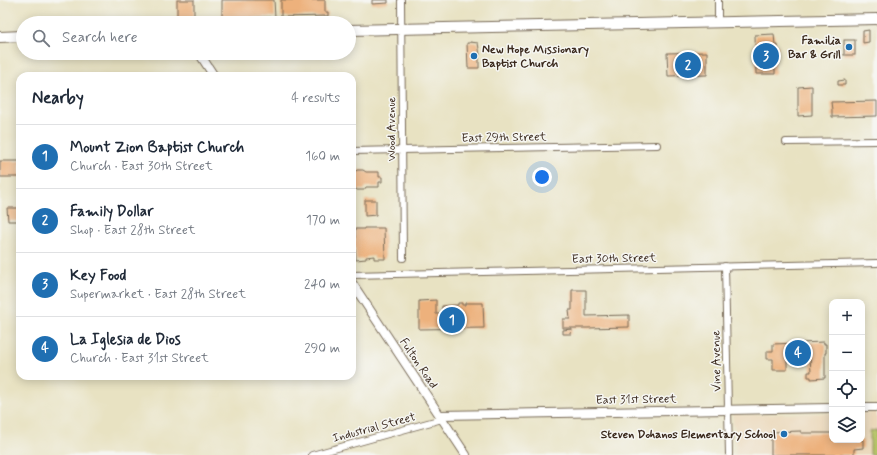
<!DOCTYPE html>
<html lang="en">
<head>
<meta charset="utf-8">
<style>
  :root { --surface:#fff; --page:#f2f2f3; --text:#1f2937; --muted:#747a83; --line:#e0e1e3; --accent:#1f6fb2 }
  body { margin:0; font-family:Mynerve,sans-serif; background:var(--page); color:var(--text) }
  .controls { position:absolute; right:12px; bottom:12px; display:grid; overflow:hidden; border-radius:8px; box-shadow:0 2px 10px #0003 }
  .controls button { width:36px; height:36px; display:grid; place-items:center; padding:0; border:0; border-bottom:1px solid var(--line); background:var(--surface); color:var(--text); font:20px sans-serif }
  .you { position:absolute; left:542px; top:177px; width:14px; height:14px; margin:-10px; border:3px solid #fff; border-radius:50%; background:#1a73e8; box-shadow:0 0 0 6px #1a73e833 }
  .badge { display:grid; place-items:center; width:26px; height:26px; border-radius:50%; background:var(--accent); color:#fff; font-size:13px; font-weight:700 }
  .pin { position:absolute; translate:-50% -50%; border:2px solid #fff; box-shadow:0 1px 4px #0006 }
  .list { margin:0; padding:0; list-style:none }
  h2 { display:flex; justify-content:space-between; align-items:center; height:52px; margin:0; padding:0 16px; font-size:17px }
  h2 small { font-size:13px; font-weight:400; color:var(--muted) }
  .list li { display:grid; grid-template-columns:26px 1fr auto; gap:12px; align-items:center; box-sizing:border-box; height:64px; padding:0 16px; border-top:1px solid var(--line) }
  .list b { display:block; font-size:15px; white-space:nowrap }
  .list p { margin:0; font-size:13px; white-space:nowrap; color:var(--muted) }
  .list em { font-size:13px; font-style:normal; color:var(--muted) }
  .icon { flex:none; width:22px; height:22px; fill:none; stroke:currentColor; stroke-width:2; stroke-linecap:round; stroke-linejoin:round }
  .map { position:relative; flex:none; width:877px; height:455px; overflow:hidden }
  .search { position:absolute; background:var(--surface); box-shadow:0 2px 10px #0003; left:16px; top:16px; width:340px; height:44px; display:flex; align-items:center; gap:10px; box-sizing:border-box; padding:0 14px; border-radius:22px; color:var(--muted); font-size:15px }
  .panel { position:absolute; background:var(--surface); box-shadow:0 2px 10px #0003; left:16px; top:72px; width:340px; height:308px; border-radius:12px }
  .map>svg:first-child { display:block }
</style>
</head>
<body>
<div class="map">
<svg width="877" height="455" viewBox="0 0 877 455">
  <rect width="100%" height="100%" fill="#f6f6f2"/>
  <filter id="ink" filterUnits="userSpaceOnUse"><feTurbulence type="fractalNoise" baseFrequency=".025" numOctaves="2"/><feDisplacementMap in="SourceGraphic" scale="8" xChannelSelector="R" yChannelSelector="G"/><feConvolveMatrix kernelMatrix="1 2 1 2 8 2 1 2 1" color-interpolation-filters="sRGB"/></filter>
  <filter id="wash" filterUnits="userSpaceOnUse"><feTurbulence type="fractalNoise" baseFrequency=".012" numOctaves="4" result="noise"/><feDisplacementMap in="SourceGraphic" scale="16" xChannelSelector="R" yChannelSelector="G"/><feGaussianBlur stdDeviation="0.9" result="paint"/><feColorMatrix in="noise" values="0 0 0 0 0 0 0 0 0 0 0 0 0 0 0 0 0 1.4 0 .05"/><feComposite in="paint" operator="in"/></filter>
  <g filter="url(#wash)">
    <rect width="100%" height="100%" fill="#e8e2c2"/>
    <path fill="#ebd8ba" d="M 877,412 L 877,455 L 736,455 L 735,427 L 733,425 L 733,415 L 734,414 L 740,413 L 742,415 L 832,413 L 832,440 L 862,440 L 862,413 Z"/>
    <path fill="#b5c467" stroke="#787742" d="M 877,430 L 877,455 L 870,455 L 870,431 Z"/>
    <g id="blocks">
      <g fill="#edb17c">
        <rect x="177" y="0" width="17" height="19"/>
        <path d="M 222,0 L 274,0 L 275,17 L 222,18 Z"/>
        <path d="M 281,0 L 325,0 L 325,12 L 328,12 L 328,16 L 281,17 Z"/>
        <path d="M 372,0 L 388,0 L 388,3 L 372,4 Z"/>
        <path d="M 869,30 L 869,42 L 863,43 L 863,31 Z"/>
        <path d="M 774,34 L 775,45 L 778,45 L 778,49 L 775,49 L 775,74 L 756,74 L 755,35 Z"/>
        <rect x="844" y="40" width="11" height="15"/>
        <path d="M 470,42 L 478,43 L 480,55 L 479,55 L 479,68 L 468,68 L 467,43 L 470,43 Z"/>
        <path d="M 707,52 L 707,75 L 668,76 L 667,53 Z"/>
        <path d="M 845,80 L 845,85 L 838,85 L 838,81 Z"/>
        <path d="M 812,86 L 812,115 L 798,116 L 798,87 Z"/>
        <path d="M 877,101 L 877,116 L 832,117 L 832,110 L 831,102 Z"/>
        <rect x="0" y="161" width="20" height="16"/>
        <path d="M 357,170 L 363,170 L 366,172 L 379,172 L 379,177 L 382,177 L 382,182 L 379,182 L 379,187 L 366,187 L 364,190 L 357,190 L 355,188 L 352,188 L 352,173 L 354,173 Z"/>
        <path d="M 365,200 L 376,200 L 376,215 L 365,216 Z"/>
        <path d="M 7,208 L 20,208 L 20,221 L 8,221 Z"/>
        <path d="M 364,228 L 384,228 L 385,259 L 374,259 L 374,256 L 366,257 L 366,259 L 356,260 L 355,247 L 352,247 L 352,241 L 355,241 L 355,229 L 364,229 Z"/>
        <path d="M 572,290 L 586,290 L 586,316 L 629,315 L 629,327 L 587,328 L 563,328 L 563,319 L 570,319 L 569,310 L 572,310 Z"/>
        <path d="M 436,300 L 436,314 L 442,314 L 442,306 L 458,305 L 458,303 L 462,303 L 462,305 L 465,305 L 465,303 L 483,303 L 484,328 L 419,329 L 419,301 Z"/>
        <path d="M 572,329 L 571,334 L 563,334 L 563,330 Z"/>
        <path d="M 824,342 L 824,344 L 826,344 L 826,353 L 825,353 L 825,378 L 811,379 L 811,377 L 808,377 L 808,372 L 811,372 L 810,358 L 787,359 L 787,370 L 773,370 L 773,359 L 767,359 L 767,351 L 773,351 L 773,344 Z"/>
        <path d="M 801,431 L 801,433 L 832,433 L 832,440 L 863,440 L 863,448 L 854,449 L 854,455 L 771,455 L 771,432 Z"/>
      </g>
    </g>
  </g>
  <g filter="url(#ink)">
    <use href="#blocks" fill-opacity="0" stroke="#786a57" stroke-width="1"/>
    <g fill="none" stroke-linecap="round" stroke-linejoin="round">
      <defs>
        <g id="minor">
          <path d="M 401,0 L 403,258"/>
          <path d="M 718,0 L 718,22"/>
          <path d="M 786,142 L 877,141"/>
          <path d="M 352,151 L 657,145"/>
          <path d="M 725,266 L 729,455"/>
          <path d="M 352,275 L 877,263"/>
          <path d="M 312,455 L 442,419"/>
        </g>
        <g id="tertiary">
          <path d="M 199,53 L 214,76"/>
          <path d="M 352,283 L 466,455"/>
          <path d="M 862,407 L 877,407"/>
          <path d="M 440,415 L 832,408"/>
        </g>
        <g id="primary">
          <path d="M 349,30 L 877,19"/>
          <path d="M 0,37 L 23,36"/>
        </g>
      </defs>
      <use href="#minor" stroke="#786a57" stroke-width="8"/>
      <use href="#tertiary" stroke="#786a57" stroke-width="10"/>
      <use href="#primary" stroke="#786a57" stroke-width="12"/>
      <use href="#minor" stroke="#fff" stroke-width="6"/>
      <use href="#tertiary" stroke="#fff" stroke-width="8"/>
      <use href="#primary" stroke="#fff" stroke-width="10"/>
    </g>
  </g>
  <g fill="#1f6fb2" stroke="#f6f6f2" stroke-width="1.5">
    <circle cx="849" cy="47" r="4"/>
    <circle cx="474" cy="56" r="4"/>
    <circle cx="784" cy="434" r="4"/>
  </g>
  <g text-anchor="middle" stroke-width="3" stroke-linejoin="round" paint-order="stroke">
    <g font-size="12" font-weight="bold" fill="#3b2a1e" stroke="#f6f6f2" text-anchor="end">
      <text x="841" y="44">Familia<tspan x="841" dy="14">Bar &amp; Grill</tspan></text>
      <text x="482" y="53" text-anchor="start">New Hope Missionary<tspan x="482" dy="14">Baptist Church</tspan></text>
      <text x="776" y="438">Steven Dohanos Elementary School</text>
    </g>
    <g font-size="12" fill="#3b2a1e" stroke="#f6f6f2">
      <text transform="translate(391 129) rotate(-90)" y="4">Wood Avenue</text>
      <text transform="translate(504 137) rotate(-1)" y="4">East 29th Street</text>
      <text transform="translate(614 258) rotate(-1)" y="4">East 30th Street</text>
      <text transform="translate(716 361) rotate(-91)" y="4">Vine Avenue</text>
      <text transform="translate(419 363) rotate(56)" y="4">Fulton Road</text>
      <text transform="translate(636 399) rotate(-1)" y="4">East 31st Street</text>
      <text transform="translate(374 427) rotate(-15)" y="4">Industrial Street</text>
    </g>
  </g>
</svg>
<div class="controls">
<button>+</button>
<button>−</button>
<button><svg class="icon" aria-label="locate" viewBox="0 0 24 24"><circle cx="12" cy="12" r="6"/><path d="M12 2v4M12 18v4M2 12h4M18 12h4"/></svg></button>
<button><svg class="icon" aria-label="layers" viewBox="0 0 24 24"><path d="M12 4l9 5-9 5-9-5zM3 14l9 5 9-5"/></svg></button>
</div>
<div class="you"></div>
<div class="pin badge" style="left:452px;top:320px">1</div>
<div class="pin badge" style="left:688px;top:65px">2</div>
<div class="pin badge" style="left:766px;top:56px">3</div>
<div class="pin badge" style="left:798px;top:353px">4</div>
<div class="search"><svg class="icon" aria-label="search" viewBox="0 0 24 24"><circle cx="10" cy="10" r="6"/><path d="M15 15l6 6"/></svg>Search here</div>
<section class="panel">
<h2>Nearby<small>4 results</small></h2>
<ul class="list">
<li><span class="badge">1</span><div><b>Mount Zion Baptist Church</b><p>Church · East 30th Street</p></div><em>160 m</em></li>
<li><span class="badge">2</span><div><b>Family Dollar</b><p>Shop · East 28th Street</p></div><em>170 m</em></li>
<li><span class="badge">3</span><div><b>Key Food</b><p>Supermarket · East 28th Street</p></div><em>240 m</em></li>
<li><span class="badge">4</span><div><b>La Iglesia de Dios</b><p>Church · East 31st Street</p></div><em>290 m</em></li>
</ul>
</section>
</div>
</body>
</html>
